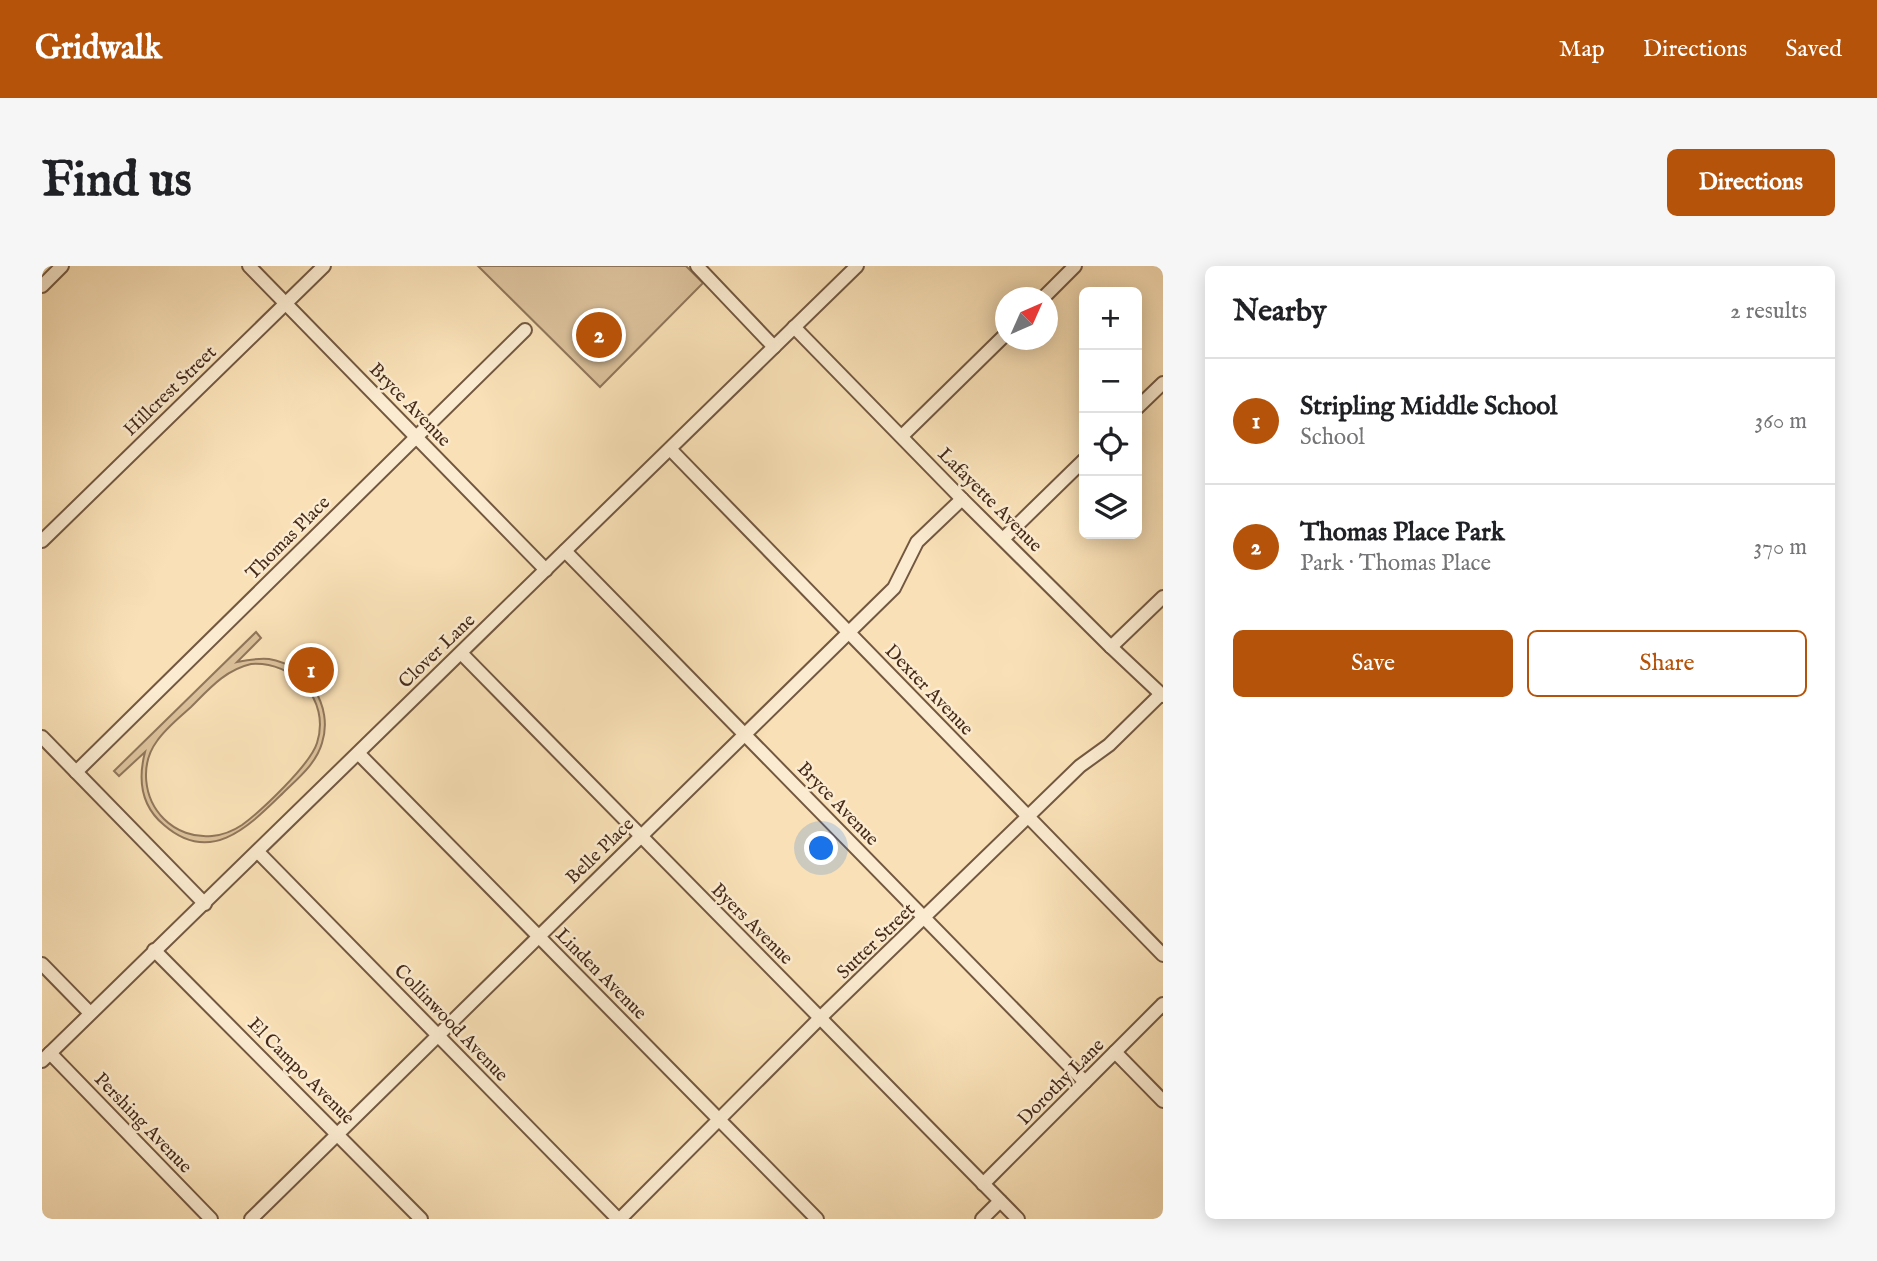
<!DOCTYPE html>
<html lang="en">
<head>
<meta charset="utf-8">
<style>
  :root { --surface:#fff; --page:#f6f6f6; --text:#202124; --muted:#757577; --line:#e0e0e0; --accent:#b45309 }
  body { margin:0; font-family:"IM FELL English",serif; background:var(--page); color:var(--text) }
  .controls { position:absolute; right:21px; top:21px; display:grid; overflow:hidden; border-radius:10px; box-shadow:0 4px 18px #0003 }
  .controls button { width:63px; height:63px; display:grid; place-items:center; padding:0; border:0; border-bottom:2px solid var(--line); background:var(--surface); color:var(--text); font:35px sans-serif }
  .compass { position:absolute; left:953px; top:21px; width:63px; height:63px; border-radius:50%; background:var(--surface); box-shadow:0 4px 18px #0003; rotate:45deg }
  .you { position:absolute; left:780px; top:583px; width:24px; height:24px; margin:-18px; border:5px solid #fff; border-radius:50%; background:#1a73e8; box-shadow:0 0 0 10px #1a73e833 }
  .badge { display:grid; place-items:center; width:46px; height:46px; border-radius:50%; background:var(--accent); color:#fff; font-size:23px; font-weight:700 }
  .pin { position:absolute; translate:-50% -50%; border:4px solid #fff; box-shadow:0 2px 7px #0006 }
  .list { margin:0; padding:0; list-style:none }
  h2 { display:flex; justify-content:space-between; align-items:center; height:91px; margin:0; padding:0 28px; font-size:30px }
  h2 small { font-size:23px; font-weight:400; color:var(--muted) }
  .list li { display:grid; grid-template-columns:46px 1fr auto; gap:21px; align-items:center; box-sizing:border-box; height:126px; padding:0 28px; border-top:2px solid var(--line) }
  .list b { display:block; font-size:26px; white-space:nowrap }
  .list p { margin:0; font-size:23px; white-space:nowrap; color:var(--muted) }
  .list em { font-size:23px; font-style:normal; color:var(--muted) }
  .actions { display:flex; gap:14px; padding:21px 28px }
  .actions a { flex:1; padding:16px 0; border:2px solid var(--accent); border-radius:10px; text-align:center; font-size:24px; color:var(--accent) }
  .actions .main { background:var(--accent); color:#fff }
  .icon { flex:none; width:38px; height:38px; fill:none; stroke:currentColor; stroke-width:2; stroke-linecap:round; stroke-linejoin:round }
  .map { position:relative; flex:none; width:1121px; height:953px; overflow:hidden; border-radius:10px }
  header { display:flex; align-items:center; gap:42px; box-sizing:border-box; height:98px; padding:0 35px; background:var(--accent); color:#fff }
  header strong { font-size:33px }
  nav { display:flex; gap:38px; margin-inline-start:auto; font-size:24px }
  .intro { display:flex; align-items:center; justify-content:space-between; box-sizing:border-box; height:168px; padding:0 42px }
  h1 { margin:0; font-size:49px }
  .button { padding:18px 32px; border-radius:10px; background:var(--accent); color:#fff; font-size:24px; font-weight:700 }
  main { display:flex; gap:42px; padding:0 42px }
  aside { flex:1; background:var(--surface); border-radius:10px; box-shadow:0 4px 18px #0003 }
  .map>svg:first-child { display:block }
</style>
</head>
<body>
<header>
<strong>Gridwalk</strong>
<nav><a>Map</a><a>Directions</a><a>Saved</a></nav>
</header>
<div class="intro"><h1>Find us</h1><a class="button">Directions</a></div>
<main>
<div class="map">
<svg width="1121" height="953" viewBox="0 0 1121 953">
  <rect width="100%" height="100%" fill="#f9e0b6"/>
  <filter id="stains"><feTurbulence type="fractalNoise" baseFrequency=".00286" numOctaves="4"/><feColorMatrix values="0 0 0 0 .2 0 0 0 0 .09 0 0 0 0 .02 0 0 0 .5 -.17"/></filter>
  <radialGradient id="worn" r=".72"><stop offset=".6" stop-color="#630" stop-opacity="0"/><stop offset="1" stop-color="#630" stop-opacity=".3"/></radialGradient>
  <g fill="#dbc19b" stroke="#90765a" stroke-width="2" fill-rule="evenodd">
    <path d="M 436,0 L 644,0 L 661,17 L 558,121 Z"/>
    <path d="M 214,366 L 219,372 L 195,396 C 205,394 216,392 227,393 C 265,399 292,440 280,477 C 274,498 256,512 241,527 C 207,560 169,600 122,559 C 99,540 96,513 103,486 L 77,510 L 72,505 ZM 209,398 C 251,395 289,433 275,477 C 268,499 219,545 200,559 C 191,565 181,569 170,570 C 152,572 134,565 122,553 C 101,532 98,498 115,475 C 124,462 138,451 149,441 C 167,423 183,404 209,398 Z"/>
  </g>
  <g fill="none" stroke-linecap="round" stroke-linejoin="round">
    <defs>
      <g id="minor">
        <path d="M 207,0 L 504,304"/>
        <path d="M 655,0 L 732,81"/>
        <path d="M 0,20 L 20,0"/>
        <path d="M 1001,32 L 1033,0"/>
        <path d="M 752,61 L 920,233 L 1069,381 L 1121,430"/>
        <path d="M 1095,142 L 1121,117"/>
        <path d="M 860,170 L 964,68"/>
        <path d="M 628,183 L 1121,689"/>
        <path d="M 961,273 L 1042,194"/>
        <path d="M 0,275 L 282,0"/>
        <path d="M 523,285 L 1043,816"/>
        <path d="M 1069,381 L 1121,331"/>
        <path d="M 419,387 L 976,953"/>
        <path d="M 0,471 L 163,638"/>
        <path d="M 317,488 L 775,953"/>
        <path d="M 34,506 L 483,64"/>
        <path d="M 216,586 L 576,953"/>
        <path d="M 112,684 L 379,953"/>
        <path d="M 0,698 L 48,747"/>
        <path d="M 1073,786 L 1121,835"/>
        <path d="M 8,787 L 169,953"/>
        <path d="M 0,795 L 815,0"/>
        <path d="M 941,918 L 1121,738"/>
        <path d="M 209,953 L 852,322 L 875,276 L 920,233"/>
        <path d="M 578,953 L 778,752 L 1038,500 L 1067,479 L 1119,428"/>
        <path d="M 940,953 L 958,935"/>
      </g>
    </defs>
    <use href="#minor" stroke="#735841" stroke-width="16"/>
    <use href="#minor" stroke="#fbebd0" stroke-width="12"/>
  </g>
  <g text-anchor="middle" stroke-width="5" stroke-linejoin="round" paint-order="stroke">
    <g font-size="19" fill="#462b1a" stroke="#fbebd0">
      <text transform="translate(127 124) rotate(-44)" y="7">Hillcrest Street</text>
      <text transform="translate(369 138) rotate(46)" y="7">Bryce Avenue</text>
      <text transform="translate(949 233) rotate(45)" y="7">Lafayette Avenue</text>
      <text transform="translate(245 271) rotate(-45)" y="7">Thomas Place</text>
      <text transform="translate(394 384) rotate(-44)" y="7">Clover Lane</text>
      <text transform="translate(888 423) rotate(46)" y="7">Dexter Avenue</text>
      <text transform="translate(797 537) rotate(46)" y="7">Bryce Avenue</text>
      <text transform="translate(557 584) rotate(-44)" y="7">Belle Place</text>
      <text transform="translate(711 657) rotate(45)" y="7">Byers Avenue</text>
      <text transform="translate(833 674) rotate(-44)" y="7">Sutter Street</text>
      <text transform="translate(560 707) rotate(45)" y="7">Linden Avenue</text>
      <text transform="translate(410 756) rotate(46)" y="7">Collinwood Avenue</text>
      <text transform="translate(260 804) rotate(45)" y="7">El Campo Avenue</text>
      <text transform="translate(1018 815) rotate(-45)" y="7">Dorothy Lane</text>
      <text transform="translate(102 856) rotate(46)" y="7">Pershing Avenue</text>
    </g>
  </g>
  <rect width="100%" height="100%" filter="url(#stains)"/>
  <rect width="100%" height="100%" fill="url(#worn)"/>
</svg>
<div class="controls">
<button>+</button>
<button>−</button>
<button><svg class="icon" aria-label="locate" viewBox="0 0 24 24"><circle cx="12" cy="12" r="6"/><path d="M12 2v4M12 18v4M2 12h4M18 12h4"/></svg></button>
<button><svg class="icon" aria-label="layers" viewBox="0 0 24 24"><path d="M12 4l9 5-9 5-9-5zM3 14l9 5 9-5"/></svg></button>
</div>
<svg class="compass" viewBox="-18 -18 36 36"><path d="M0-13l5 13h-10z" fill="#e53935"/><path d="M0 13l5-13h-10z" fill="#757577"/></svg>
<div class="you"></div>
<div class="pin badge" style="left:269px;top:404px">1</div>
<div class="pin badge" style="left:557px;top:69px">2</div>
</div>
<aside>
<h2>Nearby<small>2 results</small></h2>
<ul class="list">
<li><span class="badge">1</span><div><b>Stripling Middle School</b><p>School</p></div><em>360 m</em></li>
<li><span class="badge">2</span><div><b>Thomas Place Park</b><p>Park · Thomas Place</p></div><em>370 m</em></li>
</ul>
<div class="actions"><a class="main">Save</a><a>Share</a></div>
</aside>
</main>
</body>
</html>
